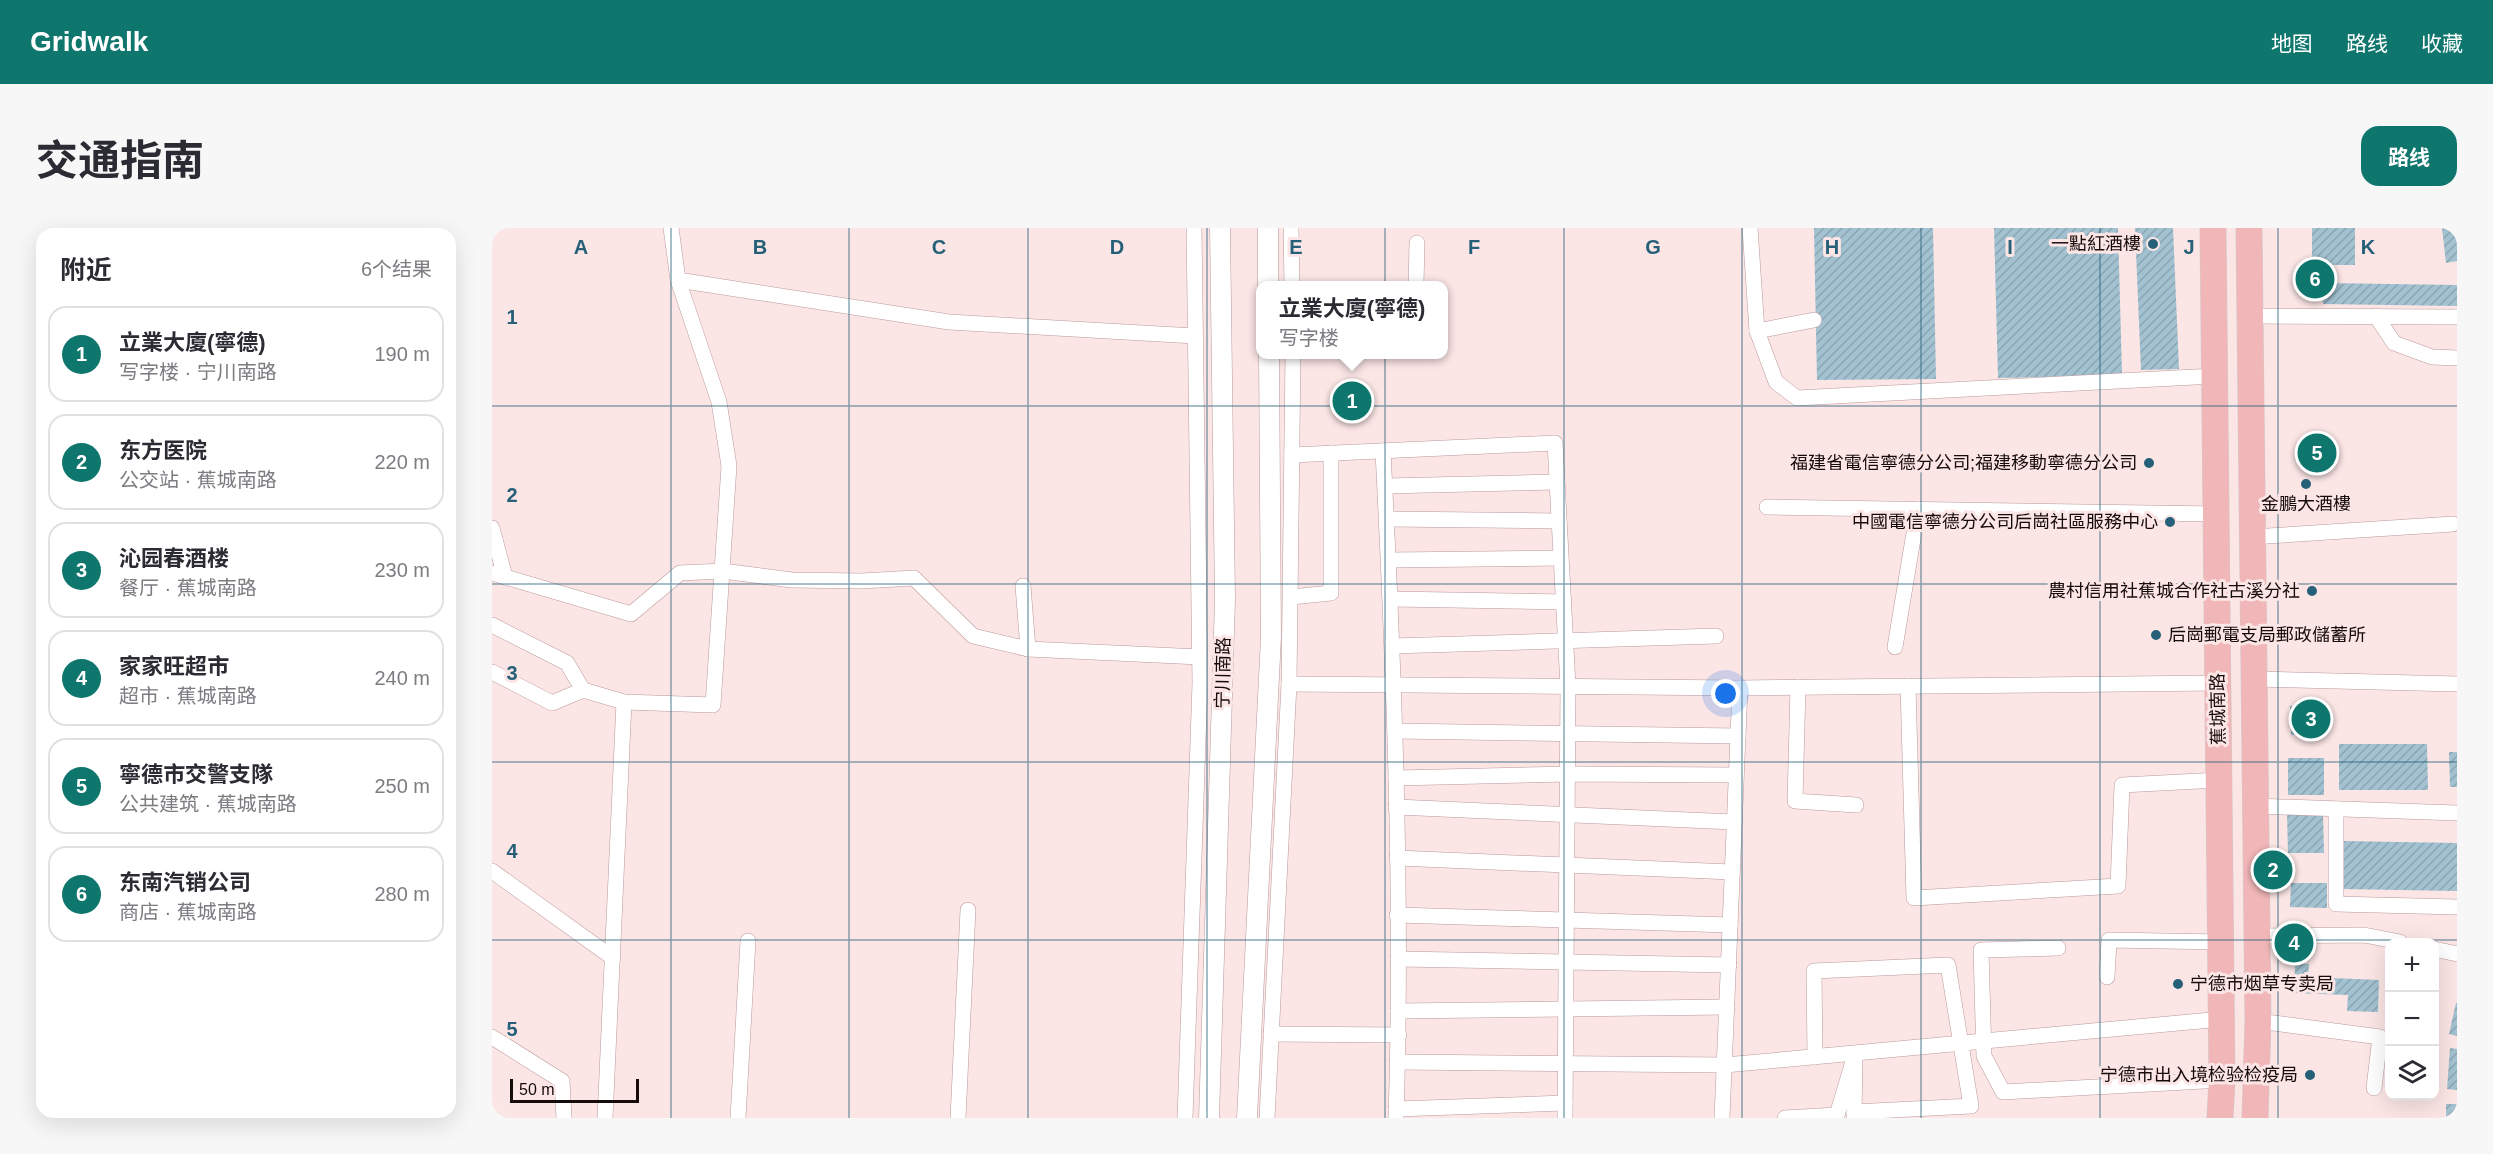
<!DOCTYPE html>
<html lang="zh">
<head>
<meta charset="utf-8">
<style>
  :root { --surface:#fff; --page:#f7f7f7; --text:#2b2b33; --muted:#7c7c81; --line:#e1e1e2; --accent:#0f766e }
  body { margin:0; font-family:Helvetica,"Noto Sans SC",sans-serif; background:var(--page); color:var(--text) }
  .controls { position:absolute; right:18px; bottom:18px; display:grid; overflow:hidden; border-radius:12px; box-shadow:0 6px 24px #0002 }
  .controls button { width:54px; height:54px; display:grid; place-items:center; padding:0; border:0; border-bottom:2px solid var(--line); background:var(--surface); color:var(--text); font:30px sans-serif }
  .scale { position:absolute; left:18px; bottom:15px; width:129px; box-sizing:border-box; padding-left:6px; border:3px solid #160b0b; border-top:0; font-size:16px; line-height:21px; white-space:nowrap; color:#160b0b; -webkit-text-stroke:4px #fbe5e5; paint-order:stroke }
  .you { position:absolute; left:1234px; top:466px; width:21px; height:21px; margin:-15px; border:4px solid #fff; border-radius:50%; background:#1a73e8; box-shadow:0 0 0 9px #1a73e833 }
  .badge { display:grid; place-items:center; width:39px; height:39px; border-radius:50%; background:var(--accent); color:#fff; font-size:20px; font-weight:700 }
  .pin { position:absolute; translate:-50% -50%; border:3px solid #fff; box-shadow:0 2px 6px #0006 }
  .popup { position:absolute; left:764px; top:53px; width:192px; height:78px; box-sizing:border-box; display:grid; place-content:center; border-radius:12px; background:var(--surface); filter:drop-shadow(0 2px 4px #0005); font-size:20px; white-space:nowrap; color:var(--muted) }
  .popup b { font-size:22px; color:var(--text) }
  .popup::after { content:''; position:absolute; left:50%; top:100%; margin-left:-12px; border:12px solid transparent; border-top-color:var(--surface) }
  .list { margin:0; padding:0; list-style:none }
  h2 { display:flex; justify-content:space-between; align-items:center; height:78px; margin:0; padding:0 24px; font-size:26px }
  h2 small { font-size:20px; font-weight:400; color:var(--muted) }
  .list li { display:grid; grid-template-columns:39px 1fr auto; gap:18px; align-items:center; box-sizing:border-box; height:96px; margin:0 12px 12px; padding:0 12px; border:2px solid var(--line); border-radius:18px }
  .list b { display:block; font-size:22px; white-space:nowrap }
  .list p { margin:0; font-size:20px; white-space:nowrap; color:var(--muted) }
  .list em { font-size:20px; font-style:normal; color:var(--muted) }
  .icon { flex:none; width:33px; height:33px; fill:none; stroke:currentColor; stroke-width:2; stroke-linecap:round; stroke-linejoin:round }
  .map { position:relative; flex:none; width:1965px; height:890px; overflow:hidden; border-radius:18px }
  header { display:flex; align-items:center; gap:36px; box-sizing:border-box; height:84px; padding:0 30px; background:var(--accent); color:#fff }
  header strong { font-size:28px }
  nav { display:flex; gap:33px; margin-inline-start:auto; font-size:21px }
  .intro { display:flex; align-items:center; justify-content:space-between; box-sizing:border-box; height:144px; padding:0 36px }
  h1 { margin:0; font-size:42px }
  .button { padding:15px 27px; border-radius:18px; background:var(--accent); color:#fff; font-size:21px; font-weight:700 }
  main { display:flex; gap:36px; padding:0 36px }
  aside { flex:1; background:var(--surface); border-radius:18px; box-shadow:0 6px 24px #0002 }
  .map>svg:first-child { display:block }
</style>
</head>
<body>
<header>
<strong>Gridwalk</strong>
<nav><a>地图</a><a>路线</a><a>收藏</a></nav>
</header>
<div class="intro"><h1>交通指南</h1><a class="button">路线</a></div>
<main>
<aside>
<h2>附近<small>6个结果</small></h2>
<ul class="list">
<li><span class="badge">1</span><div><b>立業大廈(寧德)</b><p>写字楼 · 宁川南路</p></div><em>190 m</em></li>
<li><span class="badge">2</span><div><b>东方医院</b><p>公交站 · 蕉城南路</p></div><em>220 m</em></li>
<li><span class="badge">3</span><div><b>沁园春酒楼</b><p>餐厅 · 蕉城南路</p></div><em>230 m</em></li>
<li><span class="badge">4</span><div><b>家家旺超市</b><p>超市 · 蕉城南路</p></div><em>240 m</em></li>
<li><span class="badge">5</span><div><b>寧德市交警支隊</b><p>公共建筑 · 蕉城南路</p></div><em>250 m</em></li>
<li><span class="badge">6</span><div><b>东南汽销公司</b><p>商店 · 蕉城南路</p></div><em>280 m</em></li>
</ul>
</aside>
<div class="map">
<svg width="1965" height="890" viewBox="0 0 1965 890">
  <defs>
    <pattern id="building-hatch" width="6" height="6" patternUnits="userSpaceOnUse" patternTransform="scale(1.5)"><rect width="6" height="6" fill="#a2c2d1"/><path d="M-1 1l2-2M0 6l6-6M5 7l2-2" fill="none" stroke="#8ba5b2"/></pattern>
  </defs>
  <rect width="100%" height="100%" fill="#fbe5e5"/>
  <g fill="url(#building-hatch)">
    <path d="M 1322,0 L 1441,0 L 1444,151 L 1325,152 Z"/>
    <path d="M 1502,0 L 1626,0 L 1630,147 L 1506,150 Z"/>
    <path d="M 1643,0 L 1681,0 L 1687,141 L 1649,142 Z"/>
    <rect x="1820" y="0" width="43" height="37"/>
    <path d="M 1950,0 L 1965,0 L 1965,33 L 1954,35 Z"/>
    <path d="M 1831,55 L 1965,57 L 1965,78 L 1831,76 Z"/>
    <path d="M 1833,477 L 1833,506 L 1799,507 L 1798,478 Z"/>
    <path d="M 1847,516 L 1935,516 L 1936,562 L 1847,562 Z"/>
    <path d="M 1957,524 L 1965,524 L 1965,559 L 1958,559 Z"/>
    <rect x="1796" y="530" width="36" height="37"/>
    <path d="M 1795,586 L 1831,586 L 1832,625 L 1796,625 Z"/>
    <path d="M 1851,613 L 1965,615 L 1965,663 L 1850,661 Z"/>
    <path d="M 1799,655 L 1835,655 L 1835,680 L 1798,679 Z"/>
    <path d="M 1803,735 L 1817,736 L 1816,749 L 1887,752 L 1886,784 L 1855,783 L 1856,767 L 1802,765 Z"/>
    <path d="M 1942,758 L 1947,758 L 1944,793 L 1942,793 Z"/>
    <path d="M 1964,775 L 1965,775 L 1965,808 L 1957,806 Z"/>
    <path d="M 1958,820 L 1965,821 L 1965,862 L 1955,861 Z"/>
    <rect x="1954" y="876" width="11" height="14"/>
  </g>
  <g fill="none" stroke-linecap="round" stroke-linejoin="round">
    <defs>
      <g id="street">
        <path d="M 799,0 L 800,57"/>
        <path d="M 1258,0 L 1265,103 L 1284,154 L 1305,170 L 1722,148"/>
        <path d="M 186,52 L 457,94 L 703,108"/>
        <path d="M 924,57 L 925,15"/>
        <path d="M 1758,88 L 1965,89"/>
        <path d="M 1884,88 L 1902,115 L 1940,129 L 1965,130"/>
        <path d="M 1265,103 L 1322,92"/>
        <path d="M 891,223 C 902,445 911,668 904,890"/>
        <path d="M 800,227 L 1063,215 L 1076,458 L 1073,890"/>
        <path d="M 893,258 L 1065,254"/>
        <path d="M 1275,279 L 1724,286"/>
        <path d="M 895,291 L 1067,293"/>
        <path d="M 0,300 L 13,349"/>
        <path d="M 1760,309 L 1961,296"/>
        <path d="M 897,332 L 1069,330"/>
        <path d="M 0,345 L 139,386 L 188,345 L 231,343 L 300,352 L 370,353 L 422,350 L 481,408 L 536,421 L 531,358"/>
        <path d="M 799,369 L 839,365 L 839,225"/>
        <path d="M 899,371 L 1072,374"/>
        <path d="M 0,397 L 75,435 L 91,462"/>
        <path d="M 901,418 L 1224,408"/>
        <path d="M 1403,419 L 1426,281"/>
        <path d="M 536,421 L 708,429"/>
        <path d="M 0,444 L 60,475 L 91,462 L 132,474 L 221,477 L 237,238 L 227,174 L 186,52 L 179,0"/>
        <path d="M 1762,451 L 1965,456"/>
        <path d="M 797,456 L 1248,460 L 1726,455"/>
        <path d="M 1416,458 L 1422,670 L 1626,658 L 1630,557 L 1727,552"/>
        <path d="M 1306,459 L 1303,573 L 1364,577"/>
        <path d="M 903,503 L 1246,508"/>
        <path d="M 904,550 L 1076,546 L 1244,547"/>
        <path d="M 1763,578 L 1965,585"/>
        <path d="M 904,579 L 1242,594"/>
        <path d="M 1844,581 L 1844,676 L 1965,679"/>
        <path d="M 905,630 L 1240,644"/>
        <path d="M 0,643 L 121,730"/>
        <path d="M 905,687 L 1238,697"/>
        <path d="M 1765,708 L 1872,707 L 1908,714"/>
        <path d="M 1566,720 L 1489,722 L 1492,828 L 1511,864 L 1730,852"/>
        <path d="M 1942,721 L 1965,726"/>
        <path d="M 906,731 L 1237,737"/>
        <path d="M 1615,749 L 1617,712 L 1729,714"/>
        <path d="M 906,783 L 1235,779"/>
        <path d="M 1766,793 L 1888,809 L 1882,860"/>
        <path d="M 779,806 L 907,807"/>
        <path d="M 0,809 L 70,853 L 72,890"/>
        <path d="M 1323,829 L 1322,743 L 1456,737 L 1479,878 L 1362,884"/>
        <path d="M 905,834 L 1233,837 L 1730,791"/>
        <path d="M 904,881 L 1073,875"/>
        <path d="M 113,890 L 132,474"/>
        <path d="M 246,890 L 256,713"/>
        <path d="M 466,890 L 476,682"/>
        <path d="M 693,890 L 708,455 L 702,0"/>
        <path d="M 775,890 L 797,456 L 801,126"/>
        <path d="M 1230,890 L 1248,460"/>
        <path d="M 1293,890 L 1345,887 L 1363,827 L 1362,890"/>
      </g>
      <g id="secondary">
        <path d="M 776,0 L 776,57"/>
        <path d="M 717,890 L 733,372 L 728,0"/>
        <path d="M 755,890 L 779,409 L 777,126"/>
      </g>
      <g id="highway">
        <path d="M 1721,0 L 1730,852 L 1728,890"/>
        <path d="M 1757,0 L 1766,793 L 1763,890"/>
      </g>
    </defs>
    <use href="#street" stroke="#bc999a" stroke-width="16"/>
    <use href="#secondary" stroke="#bc999a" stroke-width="21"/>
    <use href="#highway" stroke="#d0cece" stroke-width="27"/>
    <use href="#street" stroke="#fff" stroke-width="15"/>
    <use href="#secondary" stroke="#fff" stroke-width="20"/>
    <use href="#highway" stroke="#f1b6b8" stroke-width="26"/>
  </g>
  <path fill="none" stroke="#256078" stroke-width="1.5" stroke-opacity="0.55" d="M 179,0 L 179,890M 357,0 L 357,890M 536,0 L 536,890M 715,0 L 715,890M 893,0 L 893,890M 1072,0 L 1072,890M 1250,0 L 1250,890M 1429,0 L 1429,890M 1608,0 L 1608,890M 1786,0 L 1786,890M 0,178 L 1965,178M 0,356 L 1965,356M 0,534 L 1965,534M 0,712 L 1965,712"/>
  <g fill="#256078" stroke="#fbe5e5" stroke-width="2">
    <circle cx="1661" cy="16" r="6"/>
    <circle cx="1657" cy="235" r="6"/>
    <circle cx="1814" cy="256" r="6"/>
    <circle cx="1678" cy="294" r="6"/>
    <circle cx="1820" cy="363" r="6"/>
    <circle cx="1664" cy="407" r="6"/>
    <circle cx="1686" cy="756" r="6"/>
    <circle cx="1818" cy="847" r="6"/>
  </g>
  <g text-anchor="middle" stroke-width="6" stroke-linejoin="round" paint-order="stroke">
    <g font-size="18" fill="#160b0b" stroke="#fbe5e5" text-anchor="end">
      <text x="1649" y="22">一點紅酒樓</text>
      <text x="1645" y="241">福建省電信寧德分公司;福建移動寧德分公司</text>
      <text x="1814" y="282" text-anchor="middle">金鵬大酒樓</text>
      <text x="1666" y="300">中國電信寧德分公司后崗社區服務中心</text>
      <text x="1808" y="369">農村信用社蕉城合作社古溪分社</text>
      <text x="1676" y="413" text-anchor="start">后崗郵電支局郵政儲蓄所</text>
      <text x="1698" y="762" text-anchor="start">宁德市烟草专卖局</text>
      <text x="1806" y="853">宁德市出入境检验检疫局</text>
    </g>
    <g font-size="18" fill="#160b0b" stroke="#fbe5e5">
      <text transform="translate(731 445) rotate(-89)" y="6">宁川南路</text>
      <text transform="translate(1726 481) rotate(-91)" y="6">蕉城南路</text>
    </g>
  </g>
  <g font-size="20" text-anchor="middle" font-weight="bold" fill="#256078" stroke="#fbe5e5" stroke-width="6" stroke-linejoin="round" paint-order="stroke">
    <text x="89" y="26">A</text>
    <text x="268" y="26">B</text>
    <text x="447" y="26">C</text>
    <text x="625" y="26">D</text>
    <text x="804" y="26">E</text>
    <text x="982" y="26">F</text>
    <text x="1161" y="26">G</text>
    <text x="1340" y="26">H</text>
    <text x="1518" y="26">I</text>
    <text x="1697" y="26">J</text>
    <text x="1876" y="26">K</text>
    <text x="20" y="96">1</text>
    <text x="20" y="274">2</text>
    <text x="20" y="452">3</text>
    <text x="20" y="630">4</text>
    <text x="20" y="808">5</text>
  </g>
</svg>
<div class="controls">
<button>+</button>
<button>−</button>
<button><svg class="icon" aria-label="layers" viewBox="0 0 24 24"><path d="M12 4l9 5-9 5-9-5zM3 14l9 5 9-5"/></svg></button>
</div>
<div class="scale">50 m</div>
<div class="you"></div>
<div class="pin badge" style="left:860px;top:173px">1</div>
<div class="popup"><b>立業大廈(寧德)</b>写字楼</div>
<div class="pin badge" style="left:1781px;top:642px">2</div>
<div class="pin badge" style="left:1819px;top:491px">3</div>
<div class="pin badge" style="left:1802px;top:715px">4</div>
<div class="pin badge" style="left:1825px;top:225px">5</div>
<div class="pin badge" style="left:1823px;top:51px">6</div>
</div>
</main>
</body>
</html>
